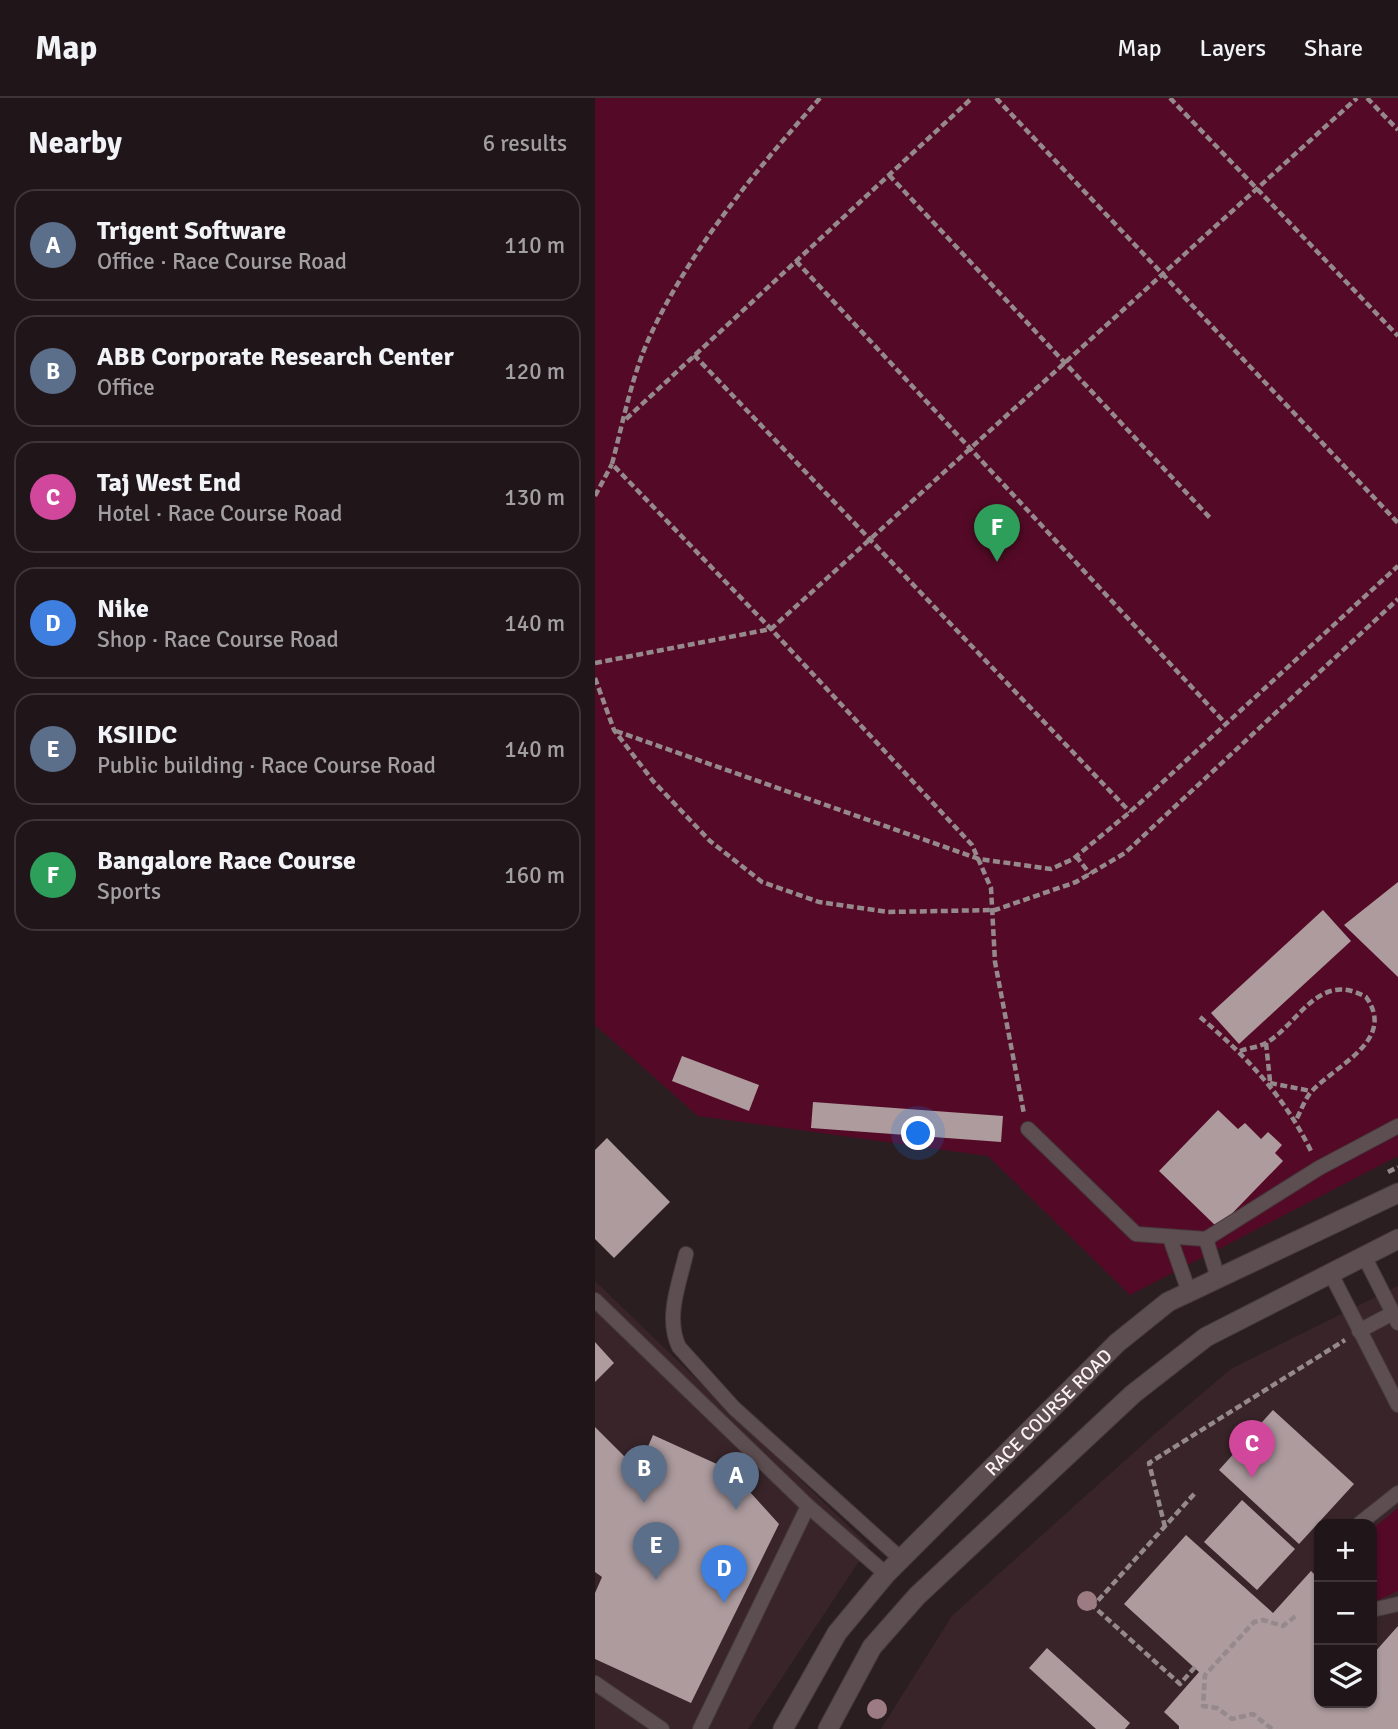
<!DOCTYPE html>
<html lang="en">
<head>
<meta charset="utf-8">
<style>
  :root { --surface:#201619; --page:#2d2326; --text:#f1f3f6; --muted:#a29fa2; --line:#3d3538; --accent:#0b8043 }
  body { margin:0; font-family:Signika,sans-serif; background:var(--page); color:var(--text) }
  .controls { position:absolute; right:21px; bottom:21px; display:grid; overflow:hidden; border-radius:14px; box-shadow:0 2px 5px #0004 }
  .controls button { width:63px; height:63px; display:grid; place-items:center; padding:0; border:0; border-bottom:2px solid var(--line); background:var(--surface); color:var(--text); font:35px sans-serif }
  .you { position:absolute; left:324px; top:1036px; width:24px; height:24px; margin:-18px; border:5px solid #fff; border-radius:50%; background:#1a73e8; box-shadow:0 0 0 10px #1a73e833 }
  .badge { display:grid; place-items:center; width:46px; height:46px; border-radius:50%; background:var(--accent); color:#fff; font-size:23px; font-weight:700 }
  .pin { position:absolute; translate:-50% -58px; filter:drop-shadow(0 2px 4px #0008) }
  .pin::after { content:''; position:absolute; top:37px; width:24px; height:21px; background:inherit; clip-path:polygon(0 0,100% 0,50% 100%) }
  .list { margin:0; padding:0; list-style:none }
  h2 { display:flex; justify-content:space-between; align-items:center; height:91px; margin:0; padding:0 28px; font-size:30px }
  h2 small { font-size:23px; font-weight:400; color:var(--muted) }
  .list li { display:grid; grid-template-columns:46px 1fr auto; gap:21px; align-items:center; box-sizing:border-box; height:112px; margin:0 14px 14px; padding:0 14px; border:2px solid var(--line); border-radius:21px }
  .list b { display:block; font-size:26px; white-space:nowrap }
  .list p { margin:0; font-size:23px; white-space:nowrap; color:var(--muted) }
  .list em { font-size:23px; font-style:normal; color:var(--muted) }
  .icon { flex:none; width:38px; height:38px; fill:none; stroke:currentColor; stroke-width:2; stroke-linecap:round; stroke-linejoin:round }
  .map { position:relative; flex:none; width:803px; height:1631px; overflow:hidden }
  header { display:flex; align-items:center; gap:42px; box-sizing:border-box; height:98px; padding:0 35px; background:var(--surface); border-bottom:2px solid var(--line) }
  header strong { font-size:33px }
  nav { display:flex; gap:38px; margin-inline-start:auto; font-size:24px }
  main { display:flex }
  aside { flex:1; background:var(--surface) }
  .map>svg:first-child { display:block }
</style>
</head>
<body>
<header>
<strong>Map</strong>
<nav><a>Map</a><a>Layers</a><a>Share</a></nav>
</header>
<main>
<aside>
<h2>Nearby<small>6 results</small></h2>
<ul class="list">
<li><span class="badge" style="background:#5c6f8a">A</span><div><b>Trigent Software</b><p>Office · Race Course Road</p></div><em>110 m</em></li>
<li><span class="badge" style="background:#5c6f8a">B</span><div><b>ABB Corporate Research Center</b><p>Office</p></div><em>120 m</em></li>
<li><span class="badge" style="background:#d1479c">C</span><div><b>Taj West End</b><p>Hotel · Race Course Road</p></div><em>130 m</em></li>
<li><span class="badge" style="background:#3f7fe0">D</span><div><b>Nike</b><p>Shop · Race Course Road</p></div><em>140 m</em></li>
<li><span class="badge" style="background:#5c6f8a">E</span><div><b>KSIIDC</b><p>Public building · Race Course Road</p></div><em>140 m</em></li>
<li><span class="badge" style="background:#2e9e5b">F</span><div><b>Bangalore Race Course</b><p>Sports</p></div><em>160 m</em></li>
</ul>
</aside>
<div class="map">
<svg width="803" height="1631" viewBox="0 0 803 1631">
  <rect width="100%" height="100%" fill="#2b1e21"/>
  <g fill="#392529" fill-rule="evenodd">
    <path d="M 0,1183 L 274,1448 L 153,1631 L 0,1631 Z"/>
    <path d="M 803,1188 L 803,1631 L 286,1631 L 357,1518 L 563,1333 L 636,1271 ZM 724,1426 L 777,1426 L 777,1605 L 724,1605 Z"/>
  </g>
  <g fill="#540a26">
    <path d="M 0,0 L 803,0 L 803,1058 L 535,1197 L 393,1058 L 103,1018 L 0,927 Z"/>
    <path d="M 803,1410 L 803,1493 L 779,1504 L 777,1431 Z"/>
  </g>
  <g fill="#ad9b9e">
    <path d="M 803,784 L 803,879 L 749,827 Z"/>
    <path d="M 728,812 L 756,843 L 644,946 L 616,915 Z"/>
    <path d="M 87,958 L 164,987 L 154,1013 L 77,983 Z"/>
    <path d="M 218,1004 L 408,1018 L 406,1044 L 216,1030 Z"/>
    <path d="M 623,1012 L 643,1031 L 650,1025 L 666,1041 L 673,1034 L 687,1047 L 680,1055 L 688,1063 L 623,1130 L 564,1073 Z"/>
    <path d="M 12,1040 L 75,1104 L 19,1160 L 0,1141 L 0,1052 Z"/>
    <path d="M 0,1244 L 19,1265 L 0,1284 Z"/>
    <path d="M 678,1312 L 759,1386 L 704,1446 L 624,1372 Z"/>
    <path d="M 0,1329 L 43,1372 L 58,1337 L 135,1372 L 184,1426 L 96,1605 L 0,1561 L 0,1495 L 7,1479 L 0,1474 Z"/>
    <path d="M 647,1402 L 700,1451 L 662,1492 L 609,1444 Z"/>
    <path d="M 591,1437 L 678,1515 L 716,1473 L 724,1481 L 724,1521 L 719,1526 L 724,1531 L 724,1605 L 777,1605 L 777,1553 L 779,1555 L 803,1528 L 803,1631 L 584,1631 L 584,1628 L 569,1614 L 604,1574 L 529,1506 Z"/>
    <path d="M 452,1550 L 535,1625 L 530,1631 L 501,1631 L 434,1570 Z"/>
  </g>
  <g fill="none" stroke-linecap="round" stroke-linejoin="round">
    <defs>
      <g id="service">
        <path d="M 433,1031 L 541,1136 L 611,1141 L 724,1070 L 803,1028"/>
        <path d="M 575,1140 L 594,1194"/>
        <path d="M 611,1141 L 623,1180"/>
        <path d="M 91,1156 C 84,1186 70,1220 84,1249 L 139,1310 L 306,1461"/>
        <path d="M 769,1158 L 803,1225"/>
        <path d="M 735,1174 L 803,1307"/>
        <path d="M 0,1202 L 213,1408 L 291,1476"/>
        <path d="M 764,1233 L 798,1215"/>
        <path d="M 764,1426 L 803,1395"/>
        <path d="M 777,1512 L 803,1506"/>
        <path d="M 0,1585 L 67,1631"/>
        <path d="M 105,1631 L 213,1408"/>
      </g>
      <g id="secondary">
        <path id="s1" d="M 188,1631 L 242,1535 L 291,1476 L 522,1245 L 573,1204 L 803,1095"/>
        <path d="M 233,1631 L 277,1549 L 322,1498 L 538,1296 L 611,1239 L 803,1141"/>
      </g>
    </defs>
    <use href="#service" stroke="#463b3d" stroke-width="16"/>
    <use href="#secondary" stroke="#463b3d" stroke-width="21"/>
    <g stroke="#95898c" stroke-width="4.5" stroke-dasharray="7 3.5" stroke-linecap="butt">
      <path d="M 225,0 C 161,72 96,150 55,238 C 37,277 28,324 17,366 L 176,531 L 377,747 L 396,790 L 400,864 L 429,1016"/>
      <path d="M 401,0 L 803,425"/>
      <path d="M 575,0 L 803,238"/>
      <path d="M 772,0 L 803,32"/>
      <path d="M 294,77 L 616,421"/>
      <path d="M 201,163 L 631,626"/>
      <path d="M 99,257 L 535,714"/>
      <path d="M 31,321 L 377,0"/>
      <path d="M 0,398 L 17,366"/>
      <path d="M 0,565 L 176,531 L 762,0"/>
      <path d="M 0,580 L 19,632 L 58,683 L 115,743 L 167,784 L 224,804 L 293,814 L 400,812 L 481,784 L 530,755 L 803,501"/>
      <path d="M 21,633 L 384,761 L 456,771 L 478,761 L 535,714 L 803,468"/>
      <path d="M 481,758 L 495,776"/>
      <path d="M 605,919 C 652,959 689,998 716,1053"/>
      <path d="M 671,945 L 675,983"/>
      <path d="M 645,953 C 653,950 664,949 671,945 C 704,926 723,872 771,899 C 802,942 741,967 717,993 C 710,1000 706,1013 701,1022"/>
      <path d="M 675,985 L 716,993"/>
      <path d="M 793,1074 L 803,1069"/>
      <path d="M 570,1429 L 554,1365 L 750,1242"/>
      <path d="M 600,1569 L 585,1586 L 498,1508 L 600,1395"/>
      <path d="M 677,1631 L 658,1616 L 637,1621 L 622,1610 L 608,1608 L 610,1577 L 659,1524 L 668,1522 L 688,1528 L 702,1517"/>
    </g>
    <use href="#service" stroke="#5d4e51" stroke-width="14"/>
    <use href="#secondary" stroke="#5d4e51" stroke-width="19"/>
  </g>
  <g fill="#9c7c82">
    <circle cx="492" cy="1503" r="10"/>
    <circle cx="282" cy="1611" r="10"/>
  </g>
  <g text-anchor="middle" stroke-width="7" stroke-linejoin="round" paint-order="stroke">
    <g font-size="19" fill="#fbf1f3" stroke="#2b1e21">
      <text dy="7" stroke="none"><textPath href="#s1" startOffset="416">RACE COURSE ROAD</textPath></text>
    </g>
  </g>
</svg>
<div class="controls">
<button>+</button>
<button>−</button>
<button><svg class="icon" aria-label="layers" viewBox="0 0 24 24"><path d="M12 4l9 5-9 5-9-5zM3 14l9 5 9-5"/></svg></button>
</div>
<div class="you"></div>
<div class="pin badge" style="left:141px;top:1412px;background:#5c6f8a">A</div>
<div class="pin badge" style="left:49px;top:1405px;background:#5c6f8a">B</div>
<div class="pin badge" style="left:657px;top:1380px;background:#d1479c">C</div>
<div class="pin badge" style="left:129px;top:1505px;background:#3f7fe0">D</div>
<div class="pin badge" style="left:61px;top:1482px;background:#5c6f8a">E</div>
<div class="pin badge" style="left:402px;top:464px;background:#2e9e5b">F</div>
</div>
</main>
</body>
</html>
